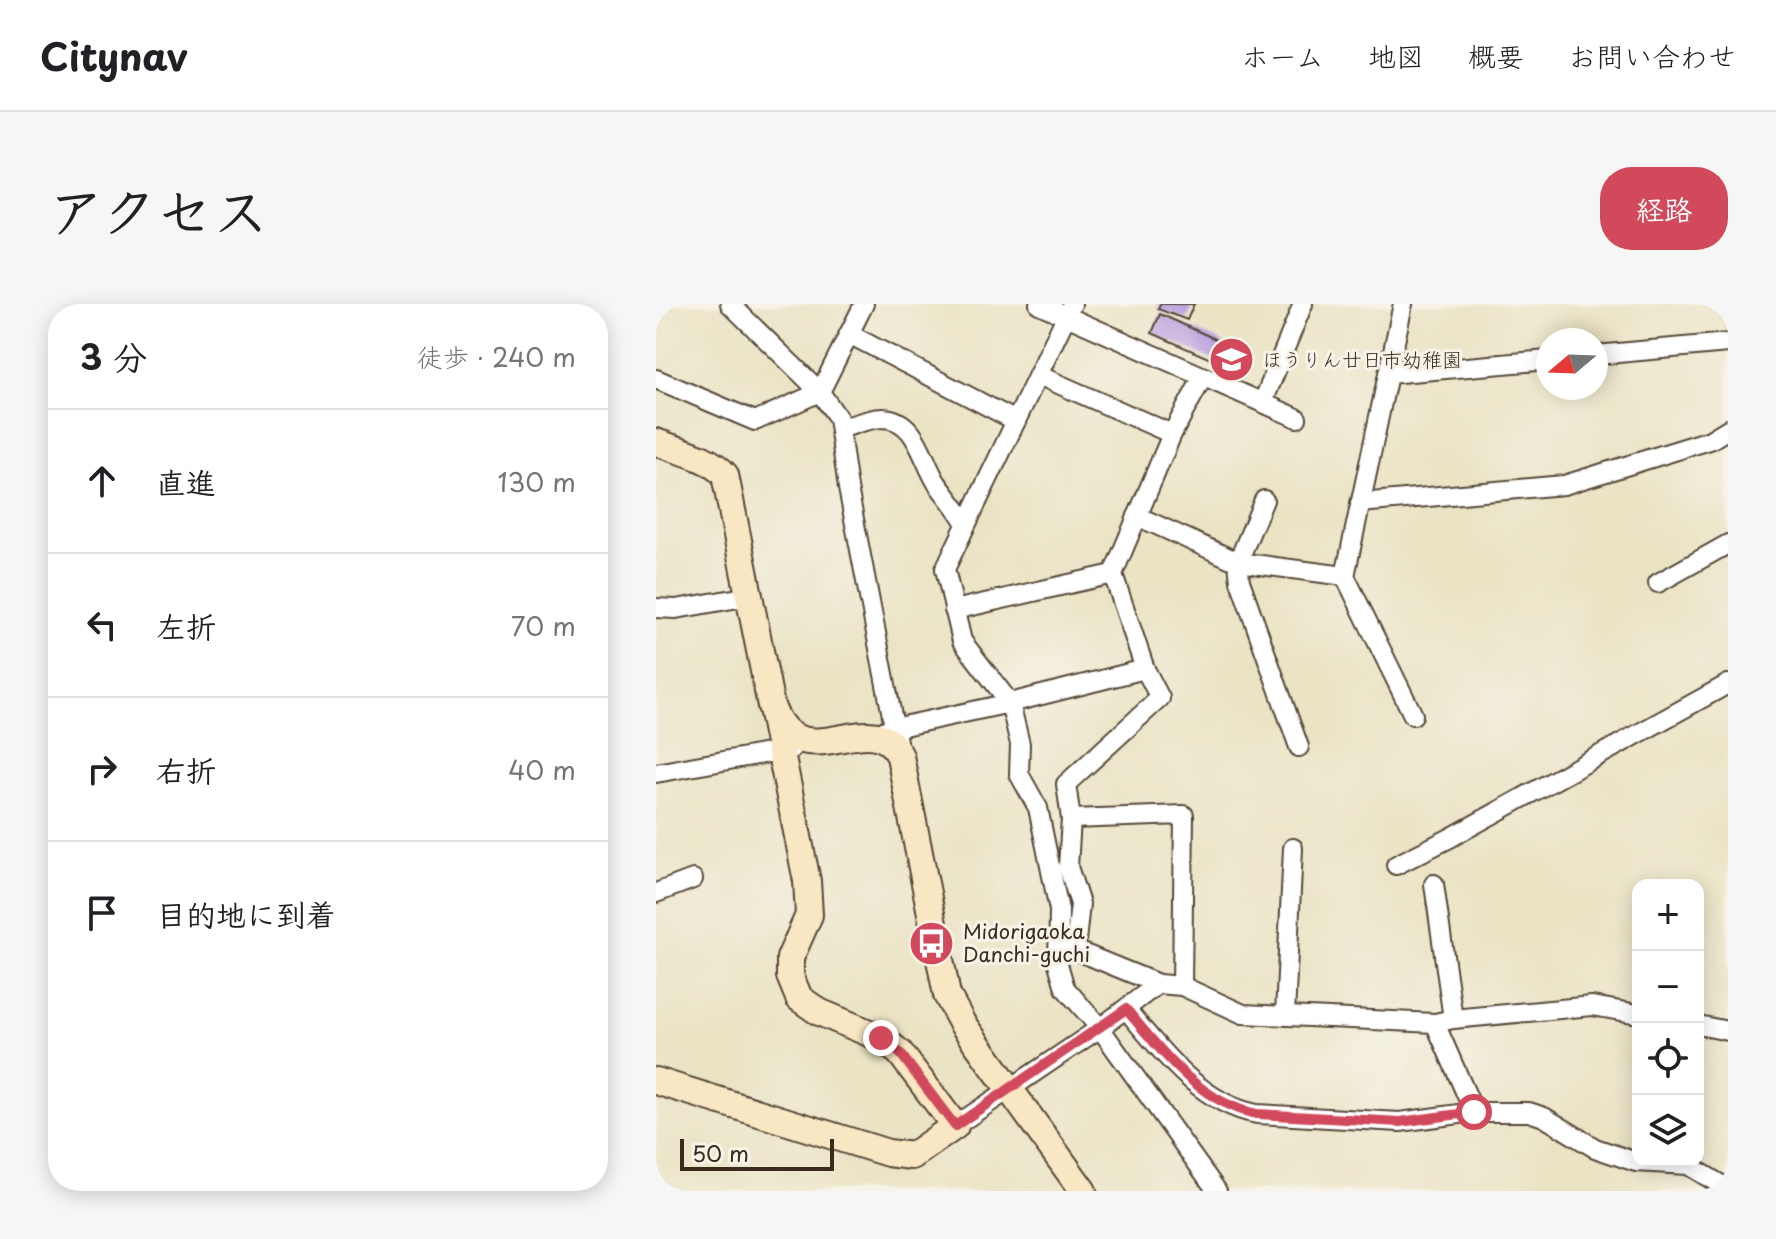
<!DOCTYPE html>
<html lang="ja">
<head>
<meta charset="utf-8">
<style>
  :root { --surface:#fff; --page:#f6f6f6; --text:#202124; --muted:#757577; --line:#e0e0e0; --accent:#d1495b }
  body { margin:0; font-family:"Playpen Sans","Klee One",sans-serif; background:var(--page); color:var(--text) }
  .controls { position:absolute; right:24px; bottom:24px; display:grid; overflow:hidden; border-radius:16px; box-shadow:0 4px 20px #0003 }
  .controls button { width:72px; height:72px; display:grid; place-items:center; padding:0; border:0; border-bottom:2px solid var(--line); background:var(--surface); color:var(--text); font:40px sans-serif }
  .compass { position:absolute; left:880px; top:24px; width:72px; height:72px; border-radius:50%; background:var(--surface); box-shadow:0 4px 20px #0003; rotate:251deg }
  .scale { position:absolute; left:24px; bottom:20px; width:154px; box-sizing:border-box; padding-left:8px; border:4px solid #3b2a1e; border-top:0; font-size:22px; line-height:28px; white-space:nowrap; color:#3b2a1e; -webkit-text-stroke:6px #f7f3e8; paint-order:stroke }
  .stop { position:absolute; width:24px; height:24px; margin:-18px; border:6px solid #d1495b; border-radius:50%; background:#fff }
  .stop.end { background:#d1495b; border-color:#fff; box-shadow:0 2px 8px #0008 }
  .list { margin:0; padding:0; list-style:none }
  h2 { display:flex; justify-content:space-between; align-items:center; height:104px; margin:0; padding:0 32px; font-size:34px }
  h2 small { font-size:26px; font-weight:400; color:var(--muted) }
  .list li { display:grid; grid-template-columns:52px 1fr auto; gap:24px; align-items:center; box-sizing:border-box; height:144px; padding:0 32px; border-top:2px solid var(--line) }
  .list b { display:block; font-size:30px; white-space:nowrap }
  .list em { font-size:26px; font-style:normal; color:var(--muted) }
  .icon { flex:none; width:44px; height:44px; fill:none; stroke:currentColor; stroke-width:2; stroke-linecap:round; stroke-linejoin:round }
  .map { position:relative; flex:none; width:1072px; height:887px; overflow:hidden; border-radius:32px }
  header { display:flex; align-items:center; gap:48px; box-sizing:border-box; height:112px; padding:0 40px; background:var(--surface); border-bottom:2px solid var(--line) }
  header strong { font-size:38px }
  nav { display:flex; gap:44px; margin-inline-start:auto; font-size:28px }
  .intro { display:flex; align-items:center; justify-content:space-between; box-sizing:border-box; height:192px; padding:0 48px }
  h1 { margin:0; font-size:56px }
  .button { padding:20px 36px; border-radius:32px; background:var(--accent); color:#fff; font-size:28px; font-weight:700 }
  main { display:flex; gap:48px; padding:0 48px }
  aside { flex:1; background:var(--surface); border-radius:32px; box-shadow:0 4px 20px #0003 }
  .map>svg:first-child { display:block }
</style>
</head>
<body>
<header>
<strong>Citynav</strong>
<nav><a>ホーム</a><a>地図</a><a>概要</a><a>お問い合わせ</a></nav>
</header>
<div class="intro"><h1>アクセス</h1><a class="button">経路</a></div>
<main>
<aside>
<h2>3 分<small>徒歩 · 240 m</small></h2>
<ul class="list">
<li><svg class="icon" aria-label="ahead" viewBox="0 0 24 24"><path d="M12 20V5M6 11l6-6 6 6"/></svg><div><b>直進</b></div><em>130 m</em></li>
<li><svg class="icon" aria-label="left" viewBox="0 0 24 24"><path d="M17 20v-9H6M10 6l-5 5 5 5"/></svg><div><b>左折</b></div><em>70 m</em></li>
<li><svg class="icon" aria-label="right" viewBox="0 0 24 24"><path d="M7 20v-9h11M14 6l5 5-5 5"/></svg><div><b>右折</b></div><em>40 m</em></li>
<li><svg class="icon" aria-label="arrive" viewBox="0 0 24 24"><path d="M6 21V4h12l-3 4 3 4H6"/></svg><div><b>目的地に到着</b></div></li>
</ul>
</aside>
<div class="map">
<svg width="1072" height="887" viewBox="0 0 1072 887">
  <rect width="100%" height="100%" fill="#f7f3e8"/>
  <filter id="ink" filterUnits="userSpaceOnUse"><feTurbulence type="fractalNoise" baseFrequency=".0125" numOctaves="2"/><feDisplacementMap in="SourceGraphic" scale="16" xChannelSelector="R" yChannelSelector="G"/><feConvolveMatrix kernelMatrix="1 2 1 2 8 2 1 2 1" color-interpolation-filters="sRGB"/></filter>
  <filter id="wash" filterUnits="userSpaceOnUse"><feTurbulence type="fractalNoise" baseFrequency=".006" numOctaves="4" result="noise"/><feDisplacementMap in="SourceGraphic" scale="32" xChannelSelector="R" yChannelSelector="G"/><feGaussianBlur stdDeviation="1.8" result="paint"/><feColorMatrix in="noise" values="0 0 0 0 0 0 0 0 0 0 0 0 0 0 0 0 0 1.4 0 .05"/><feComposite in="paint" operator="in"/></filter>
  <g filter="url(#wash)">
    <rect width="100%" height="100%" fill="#eae3c4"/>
    <g id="blocks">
      <g fill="#b194dd">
        <path d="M 504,0 L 538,0 L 531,16 L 502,5 Z"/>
        <path d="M 504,10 L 568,39 L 559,57 L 496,29 Z"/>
      </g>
    </g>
  </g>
  <g filter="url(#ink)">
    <use href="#blocks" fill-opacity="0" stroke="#554637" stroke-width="2"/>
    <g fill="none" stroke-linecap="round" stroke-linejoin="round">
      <defs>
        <g id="street">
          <path d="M 74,0 L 164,88 L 182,114 L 192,184 L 243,448"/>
          <path d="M 383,0 L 641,114"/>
          <path d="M 416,0 L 289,265 L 306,337 L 354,399 L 364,440 L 363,470 L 382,504 L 403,606 L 402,660 L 409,684 L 444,724 L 561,887"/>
          <path d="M 747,0 L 689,272 L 757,411"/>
          <path d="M 193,30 L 360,117"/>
          <path d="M 940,51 L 1072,39"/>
          <path d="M 732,70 L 892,56"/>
          <path d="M 382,71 L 516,130"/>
          <path d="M 547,73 L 516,130 L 457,270 L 489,365 L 504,394 L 410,480 L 415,515 L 412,563 L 424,600 L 419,646 L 502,680 L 526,682 L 587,710 L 779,719 L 797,715 L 936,702 L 982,710"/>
          <path d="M 0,75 L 99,117 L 164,88 L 208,0"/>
          <path d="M 607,98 L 647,0"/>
          <path d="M 184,125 C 196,121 214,114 227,114 C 261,115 266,156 281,179 C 291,193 302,205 310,220"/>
          <path d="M 608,196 L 582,258 L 584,277 L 643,443"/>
          <path d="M 704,199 L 908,181 L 1054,136 L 1072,125"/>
          <path d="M 481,212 L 582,258 L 689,272"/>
          <path d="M 1002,279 L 1072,240"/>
          <path d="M 0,304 L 20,305 L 94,292"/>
          <path d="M 298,306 L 457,270"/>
          <path d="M 229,426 L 354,399 L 489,365"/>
          <path d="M 0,469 L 135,445"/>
          <path d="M 415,515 L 528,511 L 526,682"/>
          <path d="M 740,561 L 794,534 L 1072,380"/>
          <path d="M 778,580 L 797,715"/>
          <path d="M 0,589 L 37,575"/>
          <path d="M 470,705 C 505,747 545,800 601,810 L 744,818 L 818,808 L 873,808 L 888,813 L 939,844 L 980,858 L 1032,861 L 1072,885"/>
          <path d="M 629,711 L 637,544"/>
          <path d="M 779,719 L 818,808"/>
          <path d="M 1042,721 L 1072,727"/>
          <path d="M 299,822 L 444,724 L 502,680"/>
        </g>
        <g id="secondary">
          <path d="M 0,138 C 23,147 52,152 69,171 L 115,402 C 144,481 216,395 244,452 L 291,691 L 306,719 L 427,887"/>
          <path d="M 0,777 L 232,849 L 256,852 L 299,822 L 244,749 L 225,734 L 163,708 L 143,694 L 134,672 L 134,654 L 153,611 L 151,577 L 117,409"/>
        </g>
      </defs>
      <use href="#street" stroke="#554637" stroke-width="22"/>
      <use href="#secondary" stroke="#554637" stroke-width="30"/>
      <use href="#street" stroke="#fff" stroke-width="18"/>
      <use href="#secondary" stroke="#f9e7c3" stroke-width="26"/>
    </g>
  </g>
  <g fill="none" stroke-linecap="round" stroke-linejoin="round" filter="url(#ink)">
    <path stroke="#d1495b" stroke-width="10" d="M 225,734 L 244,749 L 299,822 L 470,705 C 505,747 545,800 601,810 L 744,818 L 818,808"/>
  </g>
  <defs>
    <symbol id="school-disc" viewBox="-11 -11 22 22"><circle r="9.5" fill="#d1495b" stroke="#f7f3e8"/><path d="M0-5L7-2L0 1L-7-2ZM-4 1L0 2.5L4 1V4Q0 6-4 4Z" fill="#fff"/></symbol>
    <symbol id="bus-disc" viewBox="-11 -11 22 22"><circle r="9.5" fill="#d1495b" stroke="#f7f3e8"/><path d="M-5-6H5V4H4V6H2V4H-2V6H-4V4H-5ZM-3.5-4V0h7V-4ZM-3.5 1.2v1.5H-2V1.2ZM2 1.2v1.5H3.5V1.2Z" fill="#fff"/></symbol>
  </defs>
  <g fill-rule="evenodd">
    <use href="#school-disc" x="550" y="30" width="51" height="51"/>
    <use href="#bus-disc" x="250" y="614" width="51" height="51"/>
  </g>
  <g text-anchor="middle" stroke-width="6" stroke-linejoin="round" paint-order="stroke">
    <g font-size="20" fill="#3b2a1e" stroke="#f7f3e8" text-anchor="start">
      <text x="606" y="63">ほうりん廿日市幼稚園</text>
      <text x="307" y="635">Midorigaoka<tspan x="307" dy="23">Danchi-guchi</tspan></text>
    </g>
  </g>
</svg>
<div class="controls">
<button>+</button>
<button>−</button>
<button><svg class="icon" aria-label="locate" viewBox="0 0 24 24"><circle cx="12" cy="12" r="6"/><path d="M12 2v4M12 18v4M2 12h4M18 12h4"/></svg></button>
<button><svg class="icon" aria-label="layers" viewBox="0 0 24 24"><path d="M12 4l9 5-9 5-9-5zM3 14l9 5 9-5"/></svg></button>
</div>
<svg class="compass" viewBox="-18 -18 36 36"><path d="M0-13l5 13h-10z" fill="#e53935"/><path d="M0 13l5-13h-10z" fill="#757577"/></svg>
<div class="scale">50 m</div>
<div class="stop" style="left:818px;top:808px"></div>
<div class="stop end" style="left:225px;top:734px"></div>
</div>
</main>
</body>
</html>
